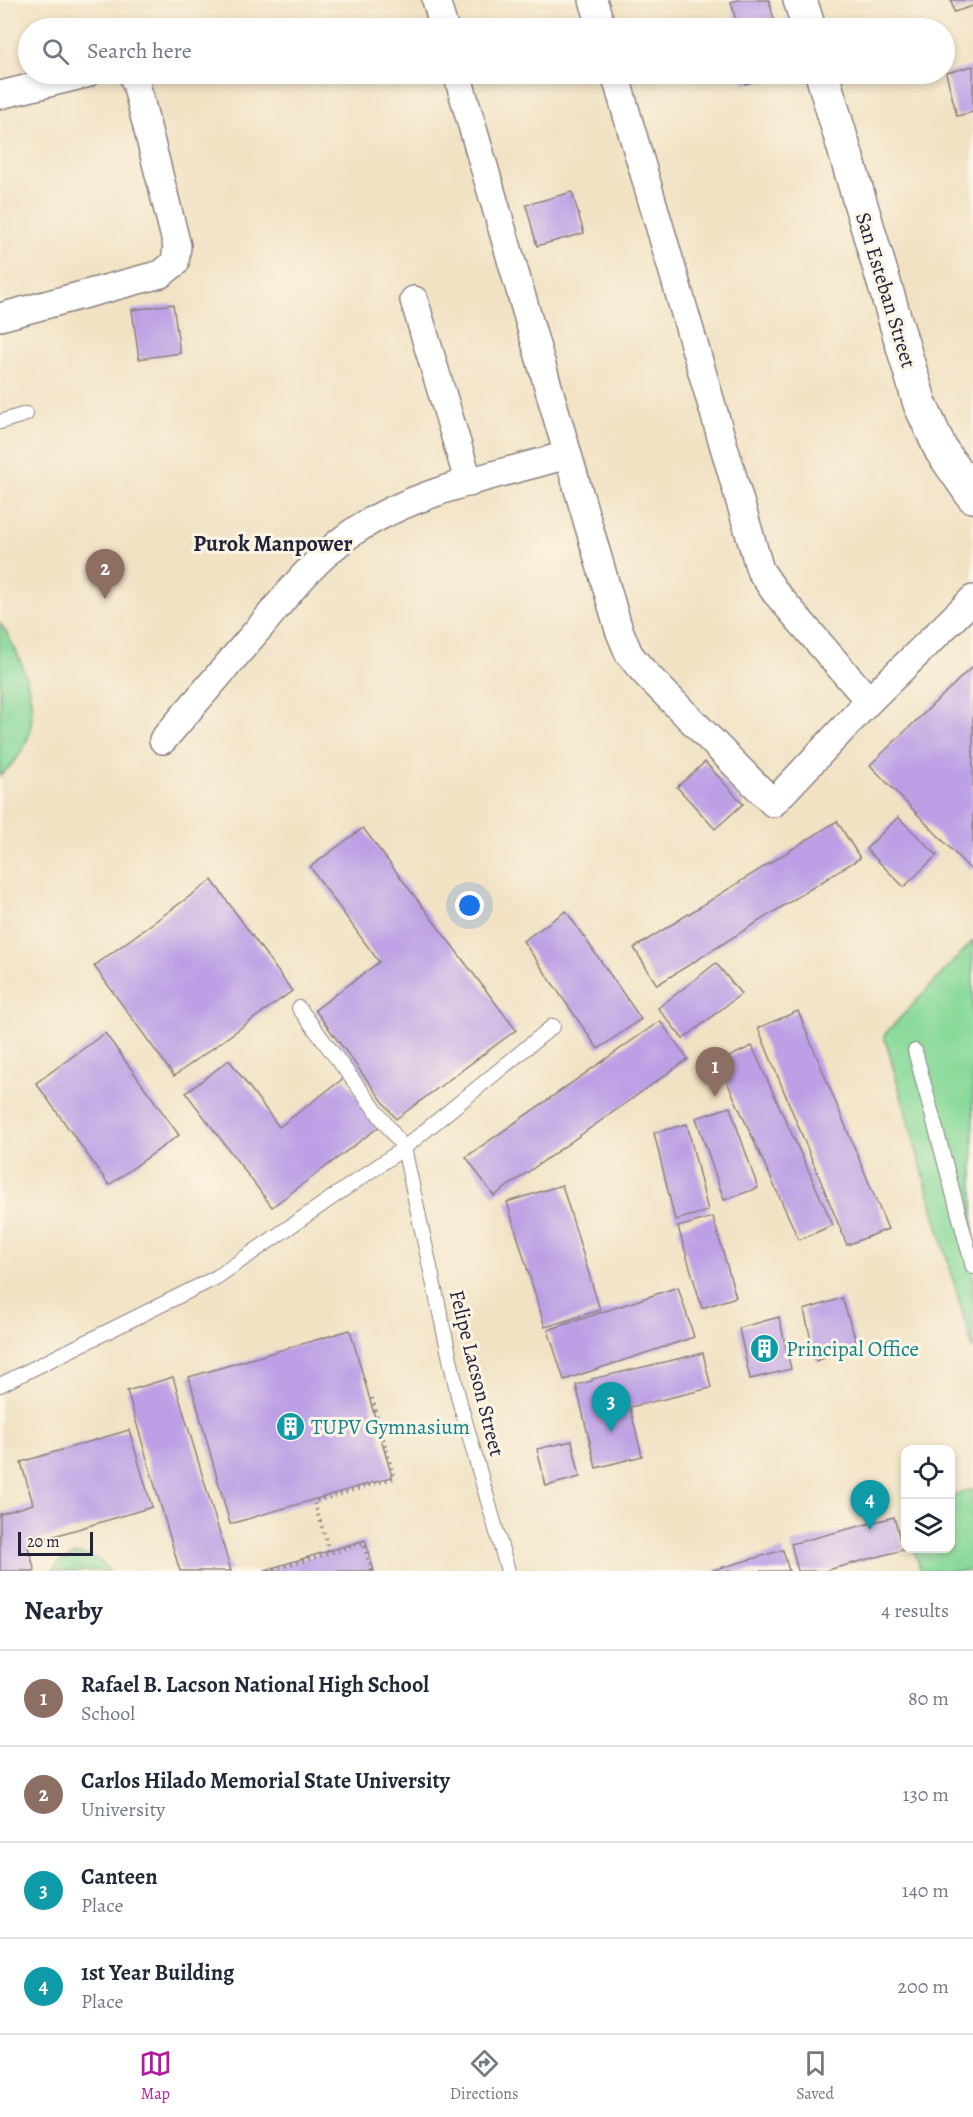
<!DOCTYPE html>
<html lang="en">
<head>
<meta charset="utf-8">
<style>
  :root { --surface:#fff; --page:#f2f2f3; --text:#1f2937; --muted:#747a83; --line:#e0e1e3; --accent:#b5179e }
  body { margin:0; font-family:Alegreya,serif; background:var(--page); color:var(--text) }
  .controls { position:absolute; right:18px; bottom:18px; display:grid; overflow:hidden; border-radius:12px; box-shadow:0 3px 9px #0003 }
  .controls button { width:54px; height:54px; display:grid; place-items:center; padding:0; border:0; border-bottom:2px solid var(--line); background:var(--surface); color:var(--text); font:30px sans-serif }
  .scale { position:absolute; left:18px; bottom:15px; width:75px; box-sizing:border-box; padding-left:6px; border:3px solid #22223b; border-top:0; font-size:16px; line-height:21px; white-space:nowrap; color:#22223b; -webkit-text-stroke:4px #fcf5e5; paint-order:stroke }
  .you { position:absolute; left:470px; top:906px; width:21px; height:21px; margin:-15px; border:4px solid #fff; border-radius:50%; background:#1a73e8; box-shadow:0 0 0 9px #1a73e833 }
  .badge { display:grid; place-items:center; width:39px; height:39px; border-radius:50%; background:var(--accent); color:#fff; font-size:20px; font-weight:700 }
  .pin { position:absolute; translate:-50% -50px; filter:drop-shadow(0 2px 3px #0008) }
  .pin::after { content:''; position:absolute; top:32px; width:21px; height:18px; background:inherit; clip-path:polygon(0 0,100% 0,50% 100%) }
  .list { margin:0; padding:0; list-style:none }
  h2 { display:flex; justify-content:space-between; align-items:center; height:78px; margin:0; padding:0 24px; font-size:26px }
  h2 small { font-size:20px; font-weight:400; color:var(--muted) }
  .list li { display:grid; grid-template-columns:39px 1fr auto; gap:18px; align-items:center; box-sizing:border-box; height:96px; padding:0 24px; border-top:2px solid var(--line) }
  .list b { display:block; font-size:22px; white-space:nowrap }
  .list p { margin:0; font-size:20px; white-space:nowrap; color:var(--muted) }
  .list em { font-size:20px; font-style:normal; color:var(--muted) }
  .icon { flex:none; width:33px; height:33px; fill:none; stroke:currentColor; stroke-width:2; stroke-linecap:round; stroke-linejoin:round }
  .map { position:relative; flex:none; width:973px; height:1571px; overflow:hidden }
  .search { position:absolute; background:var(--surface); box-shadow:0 3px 9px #0003; left:18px; right:18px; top:18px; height:66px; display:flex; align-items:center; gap:15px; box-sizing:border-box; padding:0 21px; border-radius:33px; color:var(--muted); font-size:22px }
  .sheet { height:462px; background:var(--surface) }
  nav { display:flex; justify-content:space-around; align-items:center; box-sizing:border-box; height:84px; border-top:2px solid var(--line); background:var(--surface); font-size:16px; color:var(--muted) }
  nav a { display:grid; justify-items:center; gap:3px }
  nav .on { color:var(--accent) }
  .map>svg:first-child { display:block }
</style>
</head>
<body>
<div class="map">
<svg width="973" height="1571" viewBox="0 0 973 1571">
  <rect width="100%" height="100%" fill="#fcf5e5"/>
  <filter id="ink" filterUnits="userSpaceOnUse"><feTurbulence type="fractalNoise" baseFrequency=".0167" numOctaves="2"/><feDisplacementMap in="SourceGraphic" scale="12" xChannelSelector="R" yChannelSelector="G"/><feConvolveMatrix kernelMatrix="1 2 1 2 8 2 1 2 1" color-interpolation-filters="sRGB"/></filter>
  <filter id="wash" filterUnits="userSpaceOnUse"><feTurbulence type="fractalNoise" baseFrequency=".008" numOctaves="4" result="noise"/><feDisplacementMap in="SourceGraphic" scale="24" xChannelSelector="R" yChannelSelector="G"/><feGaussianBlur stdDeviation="1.35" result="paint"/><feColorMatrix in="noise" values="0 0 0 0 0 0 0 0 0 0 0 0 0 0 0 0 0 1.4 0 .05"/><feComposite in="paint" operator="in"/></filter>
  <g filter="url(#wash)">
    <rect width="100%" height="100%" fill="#f1e2c4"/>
    <g fill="#87d99a" stroke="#547e6a" stroke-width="1.5">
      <path d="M 0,623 C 21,653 42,707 26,743 C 20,756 10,767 0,776 Z"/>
      <path d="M 973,941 L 973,1350 L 884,1035 Z"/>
      <path d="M 973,1489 L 973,1571 L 921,1571 L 914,1549 L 950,1548 L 951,1496 Z"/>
      <path d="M 76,1554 C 91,1554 100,1559 109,1571 L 52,1571 L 59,1562 Z"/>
    </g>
    <g id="blocks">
      <g fill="#bc9fe5">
        <path d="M 738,0 L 769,0 L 776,28 L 738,28 L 731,2 Z"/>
        <path d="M 951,0 L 973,0 L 973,6 L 954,12 Z"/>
        <path d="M 973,66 L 973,112 L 957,116 L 946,73 Z"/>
        <path d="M 742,74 L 778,74 L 745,84 Z"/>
        <path d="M 572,192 L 584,233 L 537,246 L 526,205 Z"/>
        <path d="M 173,304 L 180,353 L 139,359 L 132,310 Z"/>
        <path d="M 973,666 L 973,872 L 870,765 Z"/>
        <path d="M 705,762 L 743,804 L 715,829 L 677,787 Z"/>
        <path d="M 898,817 L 937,855 L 904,887 L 866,849 Z"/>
        <path d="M 837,821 L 860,858 L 657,985 L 634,948 Z"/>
        <path d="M 363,828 L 516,1030 L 396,1119 L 315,1010 L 379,962 L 310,867 Z"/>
        <path d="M 212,880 L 292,991 L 174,1076 L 94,966 Z"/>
        <path d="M 566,911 L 641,1019 L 598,1049 L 523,941 Z"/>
        <path d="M 716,963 L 741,994 L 683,1039 L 658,1008 Z"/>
        <path d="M 798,1011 L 888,1229 L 847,1245 L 758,1028 Z"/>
        <path d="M 660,1021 L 688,1059 L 494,1196 L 466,1157 Z"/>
        <path d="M 105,1033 L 179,1135 L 109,1185 L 36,1083 Z"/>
        <path d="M 752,1046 L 833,1225 L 799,1240 L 718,1062 Z"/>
        <path d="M 229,1060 L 279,1127 L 344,1078 L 380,1126 L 272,1207 L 186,1093 Z"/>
        <path d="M 730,1107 L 758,1188 L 724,1200 L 696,1118 Z"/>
        <path d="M 687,1124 L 708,1211 L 675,1220 L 654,1133 Z"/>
        <path d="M 562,1185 L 600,1310 L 545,1327 L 507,1202 Z"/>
        <path d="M 713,1217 L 736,1297 L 702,1308 L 678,1227 Z"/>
        <path d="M 678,1287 L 694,1337 L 564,1380 L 548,1330 Z"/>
        <path d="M 842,1298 L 858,1347 L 816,1361 L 804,1310 Z"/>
        <path d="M 779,1317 L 791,1369 L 750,1379 L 739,1328 Z"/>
        <path d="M 350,1330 L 392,1477 L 230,1524 L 189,1377 Z"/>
        <path d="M 703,1353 L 711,1388 L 630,1407 L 642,1456 L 596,1468 L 576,1385 L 592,1381 L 592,1379 Z"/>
        <path d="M 173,1377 L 231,1571 L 180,1571 L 127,1391 Z"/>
        <path d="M 129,1430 L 152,1507 L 27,1544 L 35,1571 L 0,1571 L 0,1514 L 33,1504 L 21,1462 Z"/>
        <path d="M 572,1441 L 580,1477 L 546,1486 L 537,1449 Z"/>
        <path d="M 894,1517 L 903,1550 L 824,1571 L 798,1571 L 791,1544 Z"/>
        <path d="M 365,1540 L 374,1571 L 265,1571 L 265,1570 Z"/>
        <path d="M 783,1550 L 789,1571 L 713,1571 L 713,1570 Z"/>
      </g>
    </g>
  </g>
  <g filter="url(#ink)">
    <use href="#blocks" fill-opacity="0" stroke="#8a8280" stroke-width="1.5"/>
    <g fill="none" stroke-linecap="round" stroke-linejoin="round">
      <defs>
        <g id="service">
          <path d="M 0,422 L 26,414"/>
          <path d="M 299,1008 L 404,1148 L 459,1400 L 508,1571"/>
          <path d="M 915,1051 L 973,1267"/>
          <path d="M 0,1385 L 217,1277 L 404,1148 L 553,1026"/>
        </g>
        <g id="minor">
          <path d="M 436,0 L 444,28"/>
          <path d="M 593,0 L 602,28"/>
          <path d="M 457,74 L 619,630 L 629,654 L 643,671 L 773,803 L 869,701 L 973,599"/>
          <path d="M 615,74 L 760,570 L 775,592 L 869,701"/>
          <path d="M 0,95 L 86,74"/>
          <path d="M 414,300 L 469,483"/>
          <path d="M 0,317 L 161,274 L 175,263 L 177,246 L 136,83 L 132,74"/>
          <path d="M 163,740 C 196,702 228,664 261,626 C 289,592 317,557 353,532 C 414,491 497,475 567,455"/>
        </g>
        <g id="tertiary">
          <path d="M 800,0 L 809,28"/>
          <path d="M 822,74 L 920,404 L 941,450 L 973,496"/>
        </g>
      </defs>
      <use href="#service" stroke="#8a8280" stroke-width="16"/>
      <use href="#minor" stroke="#8a8280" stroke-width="30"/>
      <use href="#tertiary" stroke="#8a8280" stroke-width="36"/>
      <g stroke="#8a8280" stroke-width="4" stroke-dasharray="1.5 4.5" stroke-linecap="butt">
        <path d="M 372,1398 L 394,1478 L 314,1502 L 330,1553 L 363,1543 L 372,1571"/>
        <path d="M 268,1571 L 330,1553"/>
      </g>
      <use href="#service" stroke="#fff" stroke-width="14"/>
      <use href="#minor" stroke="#fff" stroke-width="27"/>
      <use href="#tertiary" stroke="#fff" stroke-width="33"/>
    </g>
  </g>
  <defs>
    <symbol id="building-disc" viewBox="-11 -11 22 22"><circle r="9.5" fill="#0f9aa8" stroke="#fcf5e5"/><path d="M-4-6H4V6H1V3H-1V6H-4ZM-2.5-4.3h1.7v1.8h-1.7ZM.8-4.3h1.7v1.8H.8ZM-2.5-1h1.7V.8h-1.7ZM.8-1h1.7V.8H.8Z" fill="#fff"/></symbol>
  </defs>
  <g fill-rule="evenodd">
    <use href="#building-disc" x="748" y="1332" width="33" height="33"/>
    <use href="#building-disc" x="274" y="1410" width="33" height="33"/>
  </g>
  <g text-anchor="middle" stroke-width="6" stroke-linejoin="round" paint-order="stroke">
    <g font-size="21" fill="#22223b" stroke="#fcf5e5">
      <text transform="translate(886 290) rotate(73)" y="7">San Esteban Street</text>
      <text transform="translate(477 1373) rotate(76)" y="7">Felipe Lacson Street</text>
    </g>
    <g font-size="21" fill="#0d838f" stroke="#fcf5e5" text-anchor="start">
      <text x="786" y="1356">Principal Office</text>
      <text x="311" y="1434">TUPV Gymnasium</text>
    </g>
    <g font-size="22" font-weight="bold" fill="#22223b" stroke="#fcf5e5">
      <text x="273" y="551">Purok Manpower</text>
    </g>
  </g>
</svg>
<div class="controls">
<button><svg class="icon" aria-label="locate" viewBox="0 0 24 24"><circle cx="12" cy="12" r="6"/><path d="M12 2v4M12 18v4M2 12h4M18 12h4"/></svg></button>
<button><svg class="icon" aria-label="layers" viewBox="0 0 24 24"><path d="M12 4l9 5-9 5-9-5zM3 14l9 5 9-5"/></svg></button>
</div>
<div class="scale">20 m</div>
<div class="you"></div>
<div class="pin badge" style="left:715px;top:1097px;background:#8d6e63">1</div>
<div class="pin badge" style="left:105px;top:599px;background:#8d6e63">2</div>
<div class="pin badge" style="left:611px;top:1432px;background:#0f9aa8">3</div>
<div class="pin badge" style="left:870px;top:1530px;background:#0f9aa8">4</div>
<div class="search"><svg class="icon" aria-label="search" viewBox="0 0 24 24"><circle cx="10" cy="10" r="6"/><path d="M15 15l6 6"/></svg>Search here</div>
</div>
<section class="sheet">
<h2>Nearby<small>4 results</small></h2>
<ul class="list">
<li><span class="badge" style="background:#8d6e63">1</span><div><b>Rafael B. Lacson National High School</b><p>School</p></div><em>80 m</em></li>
<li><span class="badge" style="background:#8d6e63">2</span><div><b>Carlos Hilado Memorial State University</b><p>University</p></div><em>130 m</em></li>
<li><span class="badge" style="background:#0f9aa8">3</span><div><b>Canteen</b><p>Place</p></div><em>140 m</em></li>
<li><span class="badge" style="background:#0f9aa8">4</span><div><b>1st Year Building</b><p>Place</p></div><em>200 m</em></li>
</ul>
</section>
<nav>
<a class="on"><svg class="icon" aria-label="map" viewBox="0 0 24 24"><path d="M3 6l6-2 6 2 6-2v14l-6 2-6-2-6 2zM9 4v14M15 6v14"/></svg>Map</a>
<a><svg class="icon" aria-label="directions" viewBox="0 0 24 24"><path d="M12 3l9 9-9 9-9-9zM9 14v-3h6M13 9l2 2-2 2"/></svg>Directions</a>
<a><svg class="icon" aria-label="saved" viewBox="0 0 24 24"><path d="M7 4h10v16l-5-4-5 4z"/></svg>Saved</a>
</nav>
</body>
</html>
